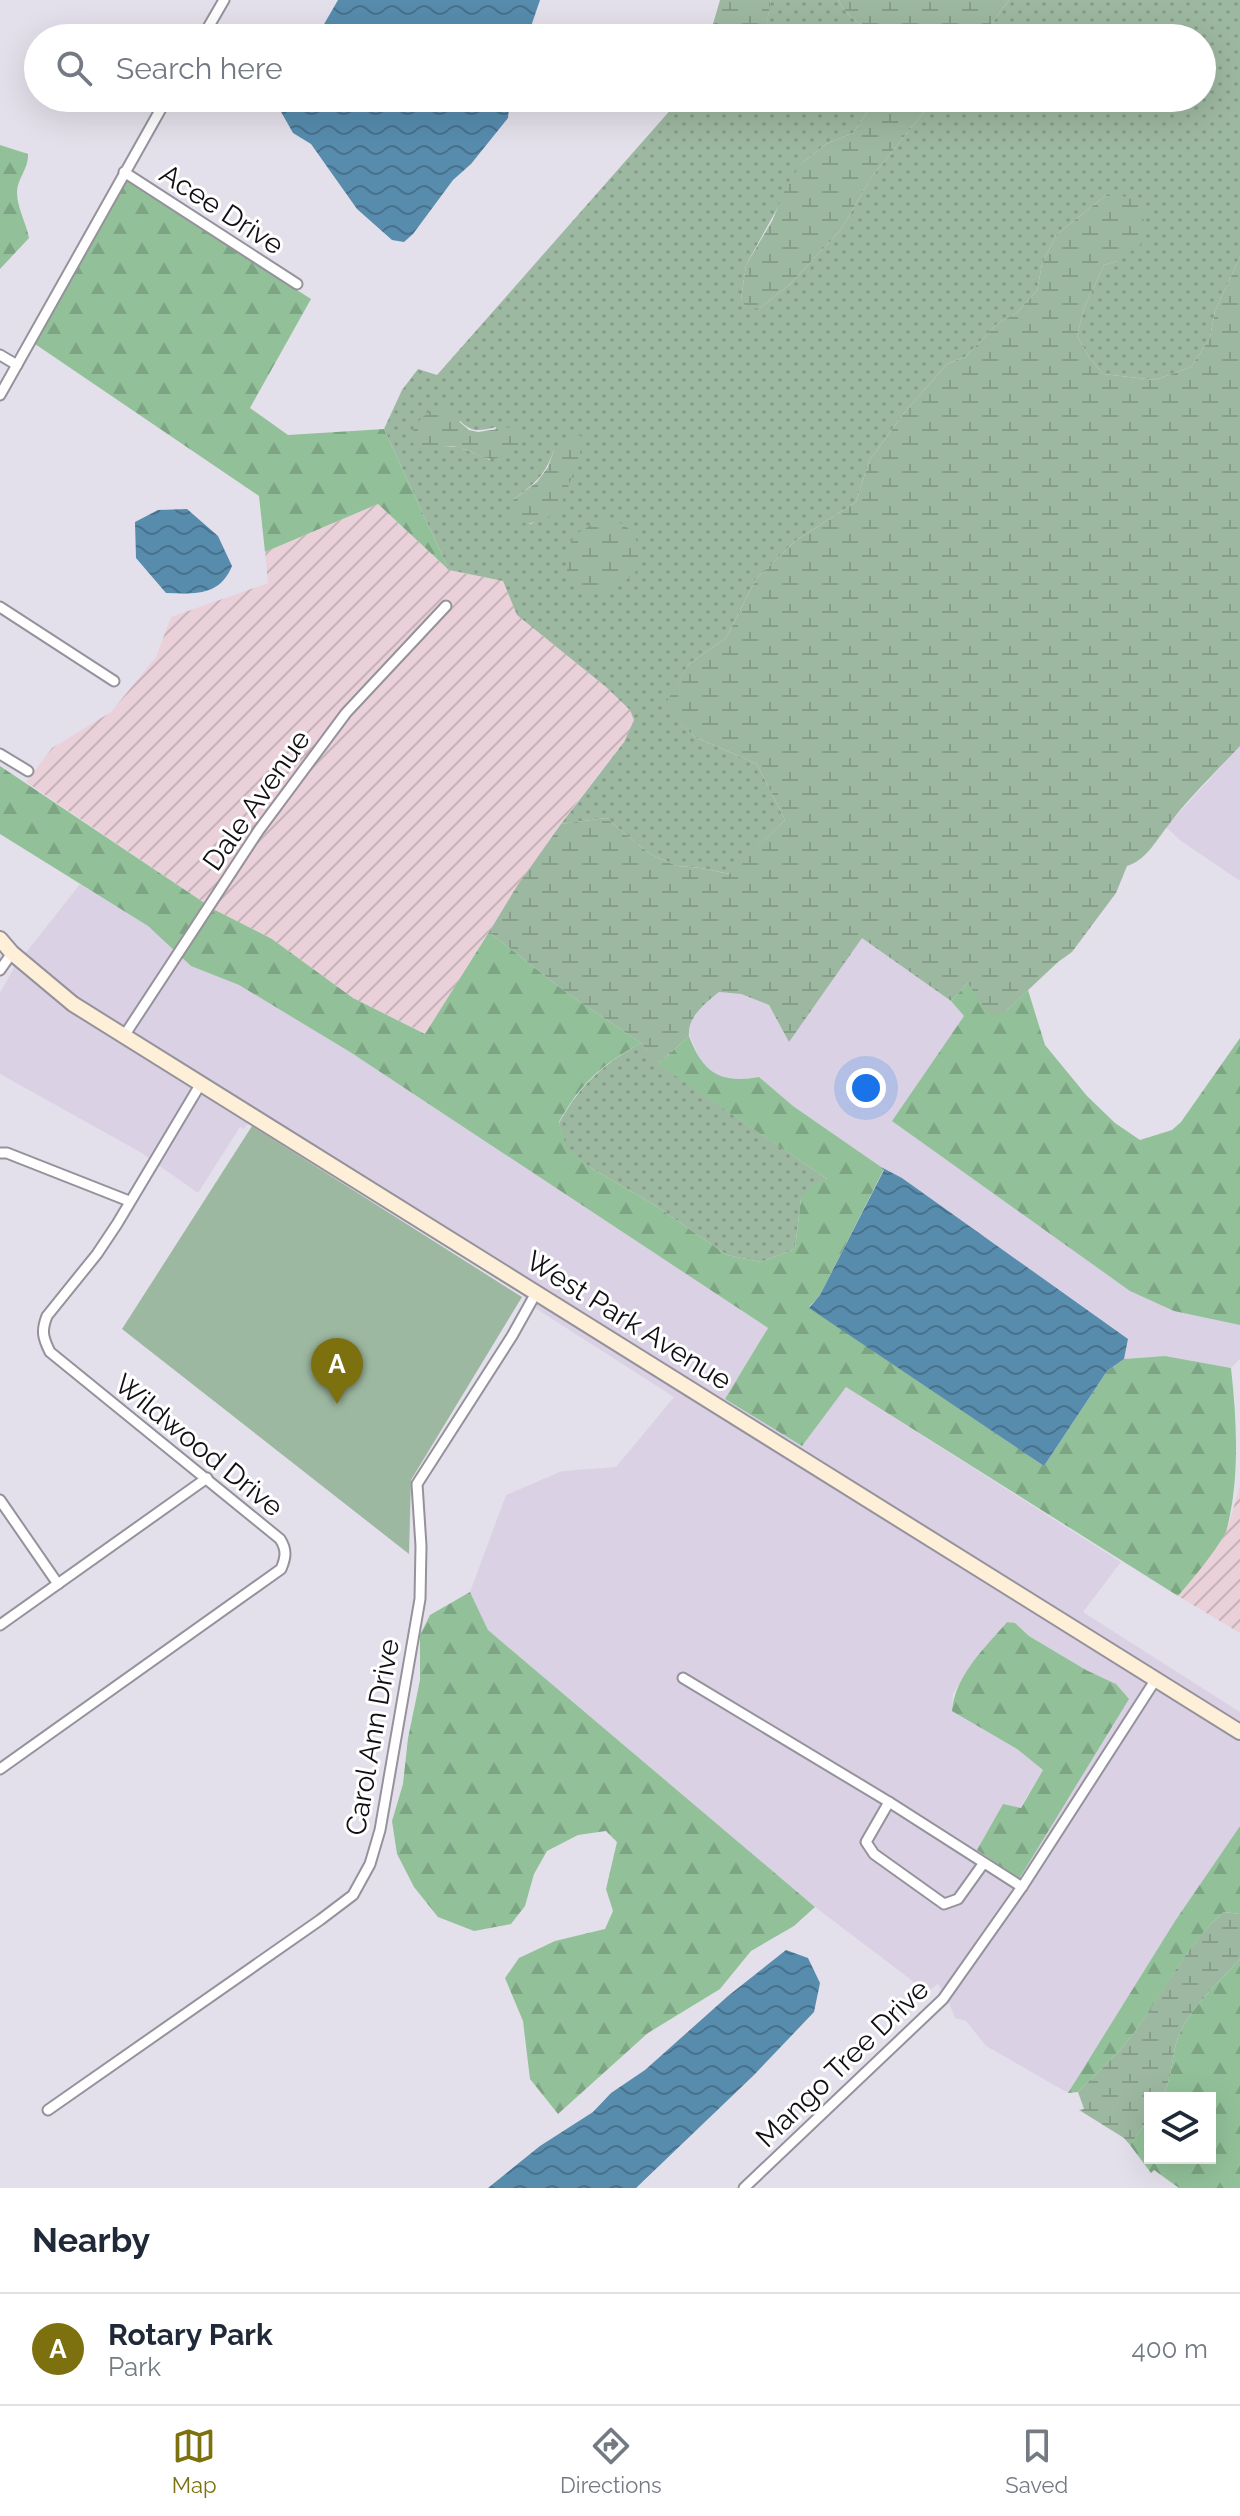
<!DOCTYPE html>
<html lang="en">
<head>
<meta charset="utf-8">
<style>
  :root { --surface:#fff; --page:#f2f2f3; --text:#1f2937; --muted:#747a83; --line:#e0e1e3; --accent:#7c700f }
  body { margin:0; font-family:Raleway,sans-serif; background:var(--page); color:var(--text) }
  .controls { position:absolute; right:24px; bottom:24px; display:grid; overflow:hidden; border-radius:0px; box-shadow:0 8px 32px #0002 }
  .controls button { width:72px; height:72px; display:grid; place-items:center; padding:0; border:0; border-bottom:2px solid var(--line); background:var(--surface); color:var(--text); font:40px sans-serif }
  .you { position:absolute; left:866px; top:1088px; width:28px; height:28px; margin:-20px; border:6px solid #fff; border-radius:50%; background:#1a73e8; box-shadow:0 0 0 12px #1a73e833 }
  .badge { display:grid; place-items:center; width:52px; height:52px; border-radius:50%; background:var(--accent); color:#fff; font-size:26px; font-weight:700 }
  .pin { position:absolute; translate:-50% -66px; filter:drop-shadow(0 2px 4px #0008) }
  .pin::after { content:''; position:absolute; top:42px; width:28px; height:24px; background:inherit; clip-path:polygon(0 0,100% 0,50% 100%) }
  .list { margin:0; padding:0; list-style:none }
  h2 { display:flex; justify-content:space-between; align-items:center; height:104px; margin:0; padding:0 32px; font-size:34px }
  h2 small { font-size:26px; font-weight:400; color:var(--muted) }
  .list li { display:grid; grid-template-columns:52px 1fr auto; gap:24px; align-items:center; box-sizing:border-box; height:112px; padding:0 32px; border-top:2px solid var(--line) }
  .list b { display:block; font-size:30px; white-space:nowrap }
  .list p { margin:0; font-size:26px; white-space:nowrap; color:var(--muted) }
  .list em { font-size:26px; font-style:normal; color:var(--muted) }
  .icon { flex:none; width:44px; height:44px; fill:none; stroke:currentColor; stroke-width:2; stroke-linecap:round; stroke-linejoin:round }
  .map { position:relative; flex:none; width:1240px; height:2188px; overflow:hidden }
  .search { position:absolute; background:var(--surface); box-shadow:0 8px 32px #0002; left:24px; right:24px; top:24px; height:88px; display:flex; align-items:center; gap:20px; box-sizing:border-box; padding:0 28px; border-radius:44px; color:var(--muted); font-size:30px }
  .sheet { height:216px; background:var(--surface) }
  nav { display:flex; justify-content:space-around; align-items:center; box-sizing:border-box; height:112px; border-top:2px solid var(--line); background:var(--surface); font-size:22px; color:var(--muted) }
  nav a { display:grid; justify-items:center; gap:4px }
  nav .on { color:var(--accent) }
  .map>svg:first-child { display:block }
</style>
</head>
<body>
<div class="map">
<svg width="1240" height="2188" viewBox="0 0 1240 2188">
  <defs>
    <pattern id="industrial-furrows" width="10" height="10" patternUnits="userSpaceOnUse" patternTransform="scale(2)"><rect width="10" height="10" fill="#ead1d9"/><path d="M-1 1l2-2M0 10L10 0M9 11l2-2" fill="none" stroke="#c8b2b9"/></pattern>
    <pattern id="grass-dots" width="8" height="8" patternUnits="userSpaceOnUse" patternTransform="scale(2)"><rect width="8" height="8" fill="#9db8a0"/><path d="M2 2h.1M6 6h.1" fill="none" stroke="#869d89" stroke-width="1.8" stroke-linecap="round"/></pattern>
    <pattern id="forest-firs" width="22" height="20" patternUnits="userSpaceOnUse" patternTransform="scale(2)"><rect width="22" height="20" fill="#92c199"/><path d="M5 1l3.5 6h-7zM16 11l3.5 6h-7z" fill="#7da583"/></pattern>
    <pattern id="wetland-marsh" width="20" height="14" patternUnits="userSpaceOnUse" patternTransform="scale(2)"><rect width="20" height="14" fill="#9db8a0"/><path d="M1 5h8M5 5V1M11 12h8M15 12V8" fill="none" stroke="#869d89"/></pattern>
    <pattern id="water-waves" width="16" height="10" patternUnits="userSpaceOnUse" patternTransform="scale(2)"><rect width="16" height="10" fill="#578cad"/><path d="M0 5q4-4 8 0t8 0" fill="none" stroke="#47718c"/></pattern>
  </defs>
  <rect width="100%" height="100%" fill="#e4e0eb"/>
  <g fill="#dad2e4" fill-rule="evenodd">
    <path d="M 1240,746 L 1240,881 L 1181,841 L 1166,827 Z"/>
    <path d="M 80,884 L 148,926 L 192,966 L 239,985 L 350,1052 L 768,1328 L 725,1400 L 846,1387 L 1121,1562 L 1083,1612 L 1240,1712 L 1240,1725 L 77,1000 L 24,955 Z"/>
    <path d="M 862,937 L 951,1001 L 964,1016 L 893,1120 L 1240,1325 L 1240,1359 L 1231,1368 L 1165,1356 L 1124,1359 L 1128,1339 L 902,1178 L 881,1167 L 793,1106 L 759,1077 L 733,1080 L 720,1077 L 703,1066 L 688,1032 L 693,1019 L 704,1004 L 718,992 L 741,994 L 769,1005 L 789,1041 Z"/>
    <path d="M 16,964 L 121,1041 L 249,1122 L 244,1129 L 240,1127 L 198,1193 L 140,1152 L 0,1074 L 0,993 Z"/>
    <path d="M 526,1294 L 1240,1739 L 1240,1826 L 1175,1921 L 1068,2093 L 986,2046 L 966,2021 L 955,2018 L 947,1998 L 938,1984 L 927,1992 L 815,1907 L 488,1630 L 470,1592 L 506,1495 L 562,1471 L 616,1467 L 674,1397 L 524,1301 ZM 1007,1622 L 1015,1623 L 1029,1636 L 1086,1670 L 1116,1684 L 1019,1879 L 1020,1808 L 1043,1770 L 1017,1749 L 952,1710 L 953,1694 L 973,1662 Z"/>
  </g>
  <g fill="url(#industrial-furrows)">
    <path d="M 378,504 L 449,570 L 503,581 L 517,615 L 606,687 L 630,709 L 635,720 L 624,742 L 577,802 L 517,886 L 426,1034 L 353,998 L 272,939 L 215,910 L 26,782 L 52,748 L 111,712 L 156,657 L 171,617 L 268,583 L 265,552 Z"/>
    <path d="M 1240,1485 L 1240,1633 L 1178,1596 L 1227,1530 Z"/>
  </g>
  <g fill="url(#grass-dots)" fill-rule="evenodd">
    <path d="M 771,0 L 838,0 C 845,12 857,26 873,27 C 884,28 889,24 899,29 L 899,38 L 757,38 L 766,27 Z"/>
    <path d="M 1009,0 L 1240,0 L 1240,257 L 1215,311 L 1210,338 L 1191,367 L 1155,380 L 1103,374 L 1089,357 L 1077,336 L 1084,308 L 1104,265 L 1117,261 L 1105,196 L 1056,235 L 1042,264 L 1037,291 L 1016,313 L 997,324 L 965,357 L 947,364 L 904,413 L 869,461 L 856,502 L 795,541 L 756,579 L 726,638 L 689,664 L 664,708 L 695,737 L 757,764 L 785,820 L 730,874 L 701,868 L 677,866 L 650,854 L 606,818 L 561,824 L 624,742 L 634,720 L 630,710 L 606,687 L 517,615 L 503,581 L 449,570 L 384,429 L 402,390 L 418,369 L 437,375 L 681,98 L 877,98 L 853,133 L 826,144 L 803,162 L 746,265 L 741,300 L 760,308 L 789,285 L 840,231 L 871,178 L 935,98 L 1202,98 L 1202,38 L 981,38 ZM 460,421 C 472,433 480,431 496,427 L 490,460 L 460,447 L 443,446 ZM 554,450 L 569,479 C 561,505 557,515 530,524 L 514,499 C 536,483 545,475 554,450 Z"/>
    <path d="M 641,1043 L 659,1064 L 827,1179 L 801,1198 L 795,1249 L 761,1262 L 727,1255 L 653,1204 L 591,1168 L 566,1149 L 559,1123 C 581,1084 602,1065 641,1043 Z"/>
  </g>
  <g fill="url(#forest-firs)">
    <path d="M 0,145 L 28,154 C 29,168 17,179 17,192 C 17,208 26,222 29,238 L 0,269 Z"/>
    <path d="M 125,180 L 311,299 L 250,408 L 288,435 L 384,429 L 449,570 L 378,504 L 265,552 L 259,496 L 35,344 Z"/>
    <path d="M 0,766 L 215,910 L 272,939 L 353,998 L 425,1034 L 489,932 L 567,993 L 641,1043 C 600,1066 582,1082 559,1122 L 567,1149 L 591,1168 L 653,1204 L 727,1255 L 761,1262 L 795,1249 L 801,1198 L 811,1186 L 827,1179 L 658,1064 L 689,1036 C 703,1073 720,1084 759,1077 L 793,1106 L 884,1169 L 820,1295 L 809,1307 L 1044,1466 L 1107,1371 L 1124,1359 L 1165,1356 L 1231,1368 C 1237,1421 1240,1482 1226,1532 C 1213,1555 1195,1576 1178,1596 L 846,1387 L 802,1446 L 725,1399 L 768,1328 L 350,1052 L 239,985 L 191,966 L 148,926 L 0,834 Z"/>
    <path d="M 968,983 L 1006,1011 L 1028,990 L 1045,1045 L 1087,1096 L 1115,1123 L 1140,1140 L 1172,1130 L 1181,1122 L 1240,1038 L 1240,1325 L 1174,1311 L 1130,1291 L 892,1121 L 964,1016 L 951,1001 Z"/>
    <path d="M 470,1592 L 488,1630 L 815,1907 L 794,1926 L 751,1951 L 720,1989 L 648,2033 L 558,2114 L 530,2079 L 523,2021 L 505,1978 L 519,1958 L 555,1941 L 605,1929 L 613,1911 L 606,1889 L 617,1842 L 606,1831 L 578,1835 L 547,1851 L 534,1874 L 525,1906 L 511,1924 L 474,1931 L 438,1917 L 414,1887 L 397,1854 L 392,1821 L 403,1784 L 408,1738 L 420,1680 L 420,1635 L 430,1615 Z"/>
    <path d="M 1007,1622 L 1015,1623 L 1029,1636 L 1086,1670 L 1116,1684 L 1129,1699 L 1019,1879 L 977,1850 L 1003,1804 L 1021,1808 L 1043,1770 L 1017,1749 L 952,1711 C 955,1675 985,1648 1007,1622 Z"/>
    <path d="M 1240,1826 L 1240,1914 L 1224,1912 C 1183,1947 1163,1997 1130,2038 C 1115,2057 1095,2075 1078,2092 L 1068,2093 L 1175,1921 Z"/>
    <path d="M 1240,1959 L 1240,2188 L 1179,2188 L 1154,2170 L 1151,2173 L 1130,2145 L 1150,2117 L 1150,2158 L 1210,2158 L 1210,2098 L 1161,2098 C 1172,2080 1171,2063 1176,2044 C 1185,2011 1218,1984 1240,1959 Z"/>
  </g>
  <g fill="url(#wetland-marsh)">
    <path d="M 720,0 L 771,0 L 766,28 L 757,38 L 709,38 Z"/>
    <path d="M 838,0 L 1009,0 L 981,38 L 899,38 L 899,29 C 889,24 884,28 873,27 C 857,26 845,12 838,0 Z"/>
    <path d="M 877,98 L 935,98 L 871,178 L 840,231 L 789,285 L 760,308 L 748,309 L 741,300 L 746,265 L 772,221 L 788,183 L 803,162 L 826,144 L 853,133 Z"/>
    <path d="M 1105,196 C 1111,196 1121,195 1126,197 C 1147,204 1146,227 1141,244 L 1117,261 L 1104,265 L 1084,308 L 1077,336 L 1089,357 L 1103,374 L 1155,380 L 1191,367 L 1210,338 L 1215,311 L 1240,257 L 1240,746 C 1216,772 1188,798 1167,827 C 1155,842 1146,860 1127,866 L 1116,893 L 1072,952 L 1058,962 L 1006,1011 L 999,1015 L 988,1014 L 968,983 L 951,1001 L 862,938 L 789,1042 L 769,1005 L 741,994 L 719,992 C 705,1003 687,1018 689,1036 L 658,1064 L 641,1043 L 567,993 L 489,932 L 517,886 L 561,824 L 606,818 L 650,854 L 677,866 L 701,868 L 729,874 L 785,820 L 757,764 L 695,737 L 663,708 L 689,664 L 726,638 L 756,579 L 795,541 L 856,502 L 869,461 L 904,413 L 947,364 L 965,357 L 997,324 L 1016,313 L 1037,291 L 1042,264 L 1056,235 Z"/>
    <path d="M 442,407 L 469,430 L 478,432 L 511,427 L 522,438 C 519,445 516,447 510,452 C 486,468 480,452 458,447 C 445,444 433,448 420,451 L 410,440 C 415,421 424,413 442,407 Z"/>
    <path d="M 571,433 L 581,436 L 582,446 C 578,458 565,500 559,507 C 546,524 526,528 508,516 L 514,499 L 537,482 L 548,467 L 554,450 Z"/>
    <path d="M 600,520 C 633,519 639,539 641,567 L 620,585 L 597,594 L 578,586 L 567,570 L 565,552 L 576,534 Z"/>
    <path d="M 1224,1912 L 1240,1914 L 1240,1959 C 1218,1984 1185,2011 1176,2044 C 1171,2063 1172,2080 1161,2098 L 1150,2098 L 1150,2117 L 1130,2145 L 1124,2138 L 1079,2110 L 1084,2109 L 1078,2092 C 1095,2075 1115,2057 1130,2038 C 1163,1996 1183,1947 1224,1912 Z"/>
  </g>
  <path fill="#9db8a0" d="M 252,1126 L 522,1297 L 411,1480 L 409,1554 L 122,1329 Z"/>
  <g fill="url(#water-waves)">
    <path d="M 338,0 L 540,0 L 527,38 L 316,38 Z"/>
    <path d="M 282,98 L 510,98 L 508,118 L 471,164 L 453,180 L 413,234 L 404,242 L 392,240 L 357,209 L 311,144 L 293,133 L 280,110 Z"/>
    <path d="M 187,509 L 218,536 L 232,566 C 220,596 195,594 166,593 L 136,558 L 135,522 L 158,510 Z"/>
    <path d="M 881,1167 L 902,1178 L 1128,1339 L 1124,1359 L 1107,1371 L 1044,1466 L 809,1308 L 820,1295 L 884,1170 Z"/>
    <path d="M 786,1950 L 808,1958 L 820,1983 L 814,2012 L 754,2075 L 636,2188 L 488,2188 L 540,2146 L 593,2112 L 611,2093 L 645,2070 L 728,1996 Z"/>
  </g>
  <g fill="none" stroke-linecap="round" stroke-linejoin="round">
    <defs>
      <g id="street">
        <path d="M 202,38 L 224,0"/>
        <path d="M 124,172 L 297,284"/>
        <path d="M 0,355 L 17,365"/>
        <path d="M 0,395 L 167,98"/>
        <path d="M 0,607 L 114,681"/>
        <path d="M 0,754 L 28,771"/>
        <path d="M 0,970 L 12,953"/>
        <path d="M 124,1036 L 259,830 L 346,713 L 446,606"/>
        <path d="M 0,1153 L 7,1153 L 129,1201"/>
        <path d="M 0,1500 L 58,1584"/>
        <path d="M 0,1625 L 207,1478"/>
        <path d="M 683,1678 L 889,1802 L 1022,1887"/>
        <path d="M 0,1769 L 281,1569 C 286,1557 287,1550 280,1539 L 50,1352 C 43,1338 41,1331 47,1316 L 97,1254 L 117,1224 L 200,1085"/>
        <path d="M 889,1802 L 866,1842 L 874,1854 L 944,1904 L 958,1899 L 983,1864"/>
        <path d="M 48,2110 L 320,1920 L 353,1895 L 370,1864 L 380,1830 L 420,1599 L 421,1546 L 417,1484 L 512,1336 L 536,1293"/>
        <path d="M 744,2188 L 943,1999 L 1022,1887 L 1156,1679"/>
      </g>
      <path id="secondary" d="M 0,939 L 12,953 L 73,1004 L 1240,1732"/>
    </defs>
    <use href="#street" stroke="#96929c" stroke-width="13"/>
    <use href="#secondary" stroke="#96929c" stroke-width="18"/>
    <use href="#street" stroke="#fff" stroke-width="9"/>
    <use href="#secondary" stroke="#fdefd8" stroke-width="14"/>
  </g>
  <g text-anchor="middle" stroke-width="6" stroke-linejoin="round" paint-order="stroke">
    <g font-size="28" fill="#110f13" stroke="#fff">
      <text transform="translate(222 209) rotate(33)" y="10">Acee Drive</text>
      <text transform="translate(256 800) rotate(-55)" y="10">Dale Avenue</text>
      <text transform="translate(629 1320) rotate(32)" y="10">West Park Avenue</text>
      <text transform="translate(199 1445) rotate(39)" y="10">Wildwood Drive</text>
      <text transform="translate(372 1737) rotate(-80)" y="10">Carol Ann Drive</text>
      <text transform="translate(842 2063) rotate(-44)" y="10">Mango Tree Drive</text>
    </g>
  </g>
</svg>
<div class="controls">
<button><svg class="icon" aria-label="layers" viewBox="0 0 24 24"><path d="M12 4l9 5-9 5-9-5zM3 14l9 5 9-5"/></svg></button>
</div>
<div class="you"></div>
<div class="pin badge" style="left:337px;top:1404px">A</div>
<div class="search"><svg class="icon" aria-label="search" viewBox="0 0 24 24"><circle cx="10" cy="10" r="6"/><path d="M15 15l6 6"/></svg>Search here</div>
</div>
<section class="sheet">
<h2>Nearby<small></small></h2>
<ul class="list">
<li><span class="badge">A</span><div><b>Rotary Park</b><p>Park</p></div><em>400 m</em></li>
</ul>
</section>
<nav>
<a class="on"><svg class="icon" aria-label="map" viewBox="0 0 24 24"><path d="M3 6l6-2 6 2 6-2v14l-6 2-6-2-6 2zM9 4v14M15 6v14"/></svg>Map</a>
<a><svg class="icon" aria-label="directions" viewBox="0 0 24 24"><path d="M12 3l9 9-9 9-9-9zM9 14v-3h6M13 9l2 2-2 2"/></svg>Directions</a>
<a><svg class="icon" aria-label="saved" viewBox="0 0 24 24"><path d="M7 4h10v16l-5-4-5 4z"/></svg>Saved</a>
</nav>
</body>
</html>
